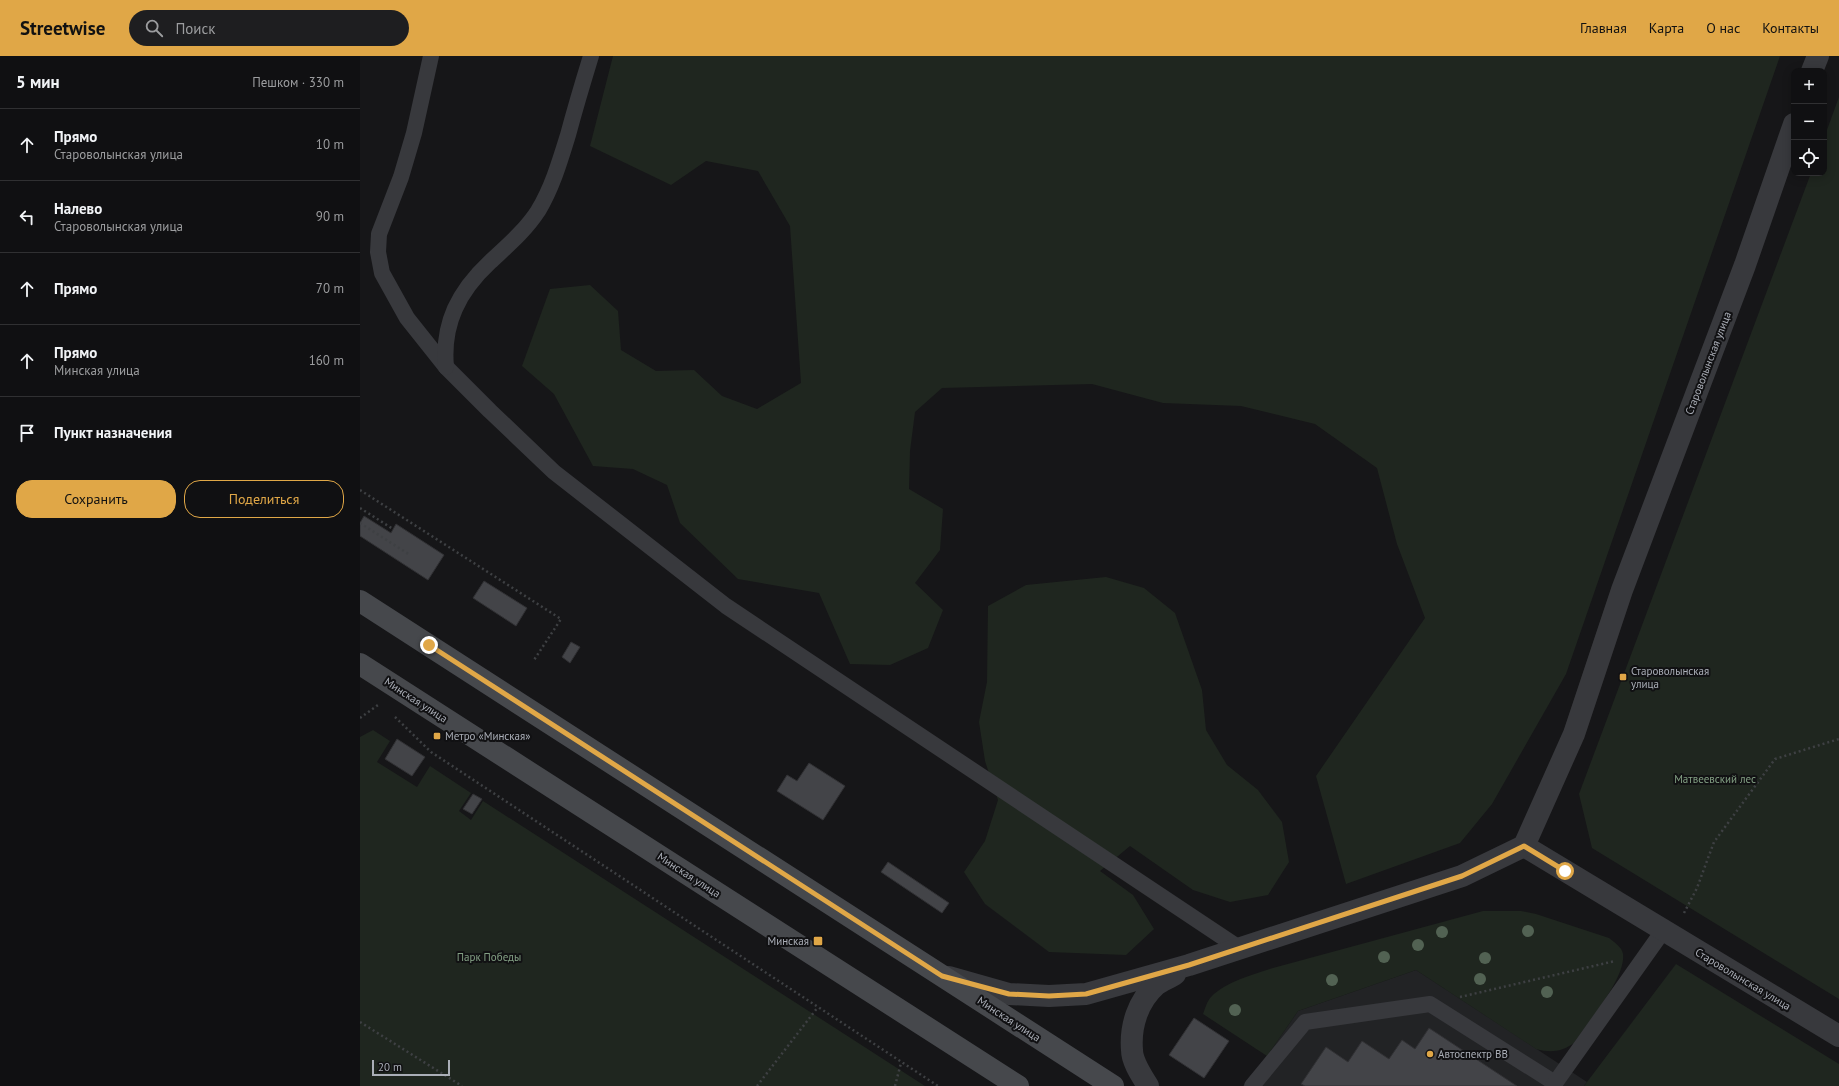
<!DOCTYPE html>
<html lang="ru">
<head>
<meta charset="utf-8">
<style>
  :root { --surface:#101012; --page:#1e1e20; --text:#f1f3f6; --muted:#9c9d9f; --line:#303032; --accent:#e0a747 }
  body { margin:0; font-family:"PT Sans",sans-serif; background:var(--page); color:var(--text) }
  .controls { position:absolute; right:12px; top:12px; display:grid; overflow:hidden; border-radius:8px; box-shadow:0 2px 10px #0003 }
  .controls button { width:36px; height:36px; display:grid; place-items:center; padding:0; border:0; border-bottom:1px solid var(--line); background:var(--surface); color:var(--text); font:20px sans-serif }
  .scale { position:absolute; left:12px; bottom:10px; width:78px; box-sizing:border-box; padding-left:4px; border:2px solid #aaaeb7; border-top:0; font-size:11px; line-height:14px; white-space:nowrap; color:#aaaeb7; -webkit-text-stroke:3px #111113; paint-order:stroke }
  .stop { position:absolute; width:12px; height:12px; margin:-9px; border:3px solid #e0a747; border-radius:50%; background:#fff }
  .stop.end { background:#e0a747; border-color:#fff; box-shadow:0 1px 4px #0008 }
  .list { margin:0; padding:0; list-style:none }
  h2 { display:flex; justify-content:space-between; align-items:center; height:52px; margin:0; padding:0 16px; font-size:17px }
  h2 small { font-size:13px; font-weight:400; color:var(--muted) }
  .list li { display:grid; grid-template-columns:26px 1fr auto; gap:12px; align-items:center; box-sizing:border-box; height:72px; padding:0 16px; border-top:1px solid var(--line) }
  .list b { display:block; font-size:15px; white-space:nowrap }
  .list p { margin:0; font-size:13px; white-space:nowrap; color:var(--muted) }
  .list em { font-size:13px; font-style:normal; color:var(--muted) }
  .actions { display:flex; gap:8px; padding:12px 16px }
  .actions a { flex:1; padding:9px 0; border:1px solid var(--accent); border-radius:16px; text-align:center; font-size:14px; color:var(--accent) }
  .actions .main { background:var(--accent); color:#111 }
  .icon { flex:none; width:22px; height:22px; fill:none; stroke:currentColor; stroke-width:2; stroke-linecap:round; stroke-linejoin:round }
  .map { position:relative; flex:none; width:1479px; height:1030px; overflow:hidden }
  header { display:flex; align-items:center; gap:24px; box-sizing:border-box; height:56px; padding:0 20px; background:var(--accent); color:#111 }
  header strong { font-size:19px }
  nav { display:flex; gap:22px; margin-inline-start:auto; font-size:14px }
  .search { width:280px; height:36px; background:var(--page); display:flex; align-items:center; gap:10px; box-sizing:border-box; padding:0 14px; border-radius:22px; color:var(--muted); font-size:15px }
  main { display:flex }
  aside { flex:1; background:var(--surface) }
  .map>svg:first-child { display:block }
</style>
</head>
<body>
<header>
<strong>Streetwise</strong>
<div class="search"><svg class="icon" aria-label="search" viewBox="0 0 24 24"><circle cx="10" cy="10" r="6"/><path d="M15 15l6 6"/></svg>Поиск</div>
<nav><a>Главная</a><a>Карта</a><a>О нас</a><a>Контакты</a></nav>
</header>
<main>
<aside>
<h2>5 мин<small>Пешком · 330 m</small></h2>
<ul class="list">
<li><svg class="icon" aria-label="ahead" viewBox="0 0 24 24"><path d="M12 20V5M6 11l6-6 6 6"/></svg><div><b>Прямо</b><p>Староволынская улица</p></div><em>10 m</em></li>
<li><svg class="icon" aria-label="left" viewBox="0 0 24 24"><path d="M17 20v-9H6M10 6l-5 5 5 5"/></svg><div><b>Налево</b><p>Староволынская улица</p></div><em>90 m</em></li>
<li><svg class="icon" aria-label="ahead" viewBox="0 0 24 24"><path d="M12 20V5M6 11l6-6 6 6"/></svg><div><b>Прямо</b></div><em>70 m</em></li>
<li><svg class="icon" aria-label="ahead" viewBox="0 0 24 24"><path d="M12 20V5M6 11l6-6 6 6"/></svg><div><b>Прямо</b><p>Минская улица</p></div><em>160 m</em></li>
<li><svg class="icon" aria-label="arrive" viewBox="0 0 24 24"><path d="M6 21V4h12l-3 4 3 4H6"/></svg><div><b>Пункт назначения</b></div></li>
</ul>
<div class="actions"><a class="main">Сохранить</a><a>Поделиться</a></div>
</aside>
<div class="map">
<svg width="1479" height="1030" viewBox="0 0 1479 1030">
  <rect width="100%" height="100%" fill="#161618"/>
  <path fill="#222325" d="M 1056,914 L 1227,1026 L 1224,1030 L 883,1030 L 907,1000 L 938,955 Z"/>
  <g fill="#1f261f">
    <path d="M 253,0 L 1420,0 L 1206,618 L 1132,748 L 1100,787 L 986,828 L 956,720 L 1065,562 L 1037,488 L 1017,412 L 955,368 L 881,350 L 803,347 L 732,328 L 582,332 L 555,356 L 550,395 L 549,433 L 583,453 L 580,494 L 555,527 L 583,554 L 568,592 L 530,609 L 490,608 L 459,537 L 378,523 L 320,467 L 307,429 L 273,413 L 233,410 L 194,338 L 162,310 L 190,233 L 230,229 L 258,255 L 261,294 L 296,315 L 334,314 L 362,340 L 397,353 L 441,327 L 430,170 L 398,115 L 346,105 L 311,129 L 230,90 Z"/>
    <path d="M 1479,41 L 1479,943 L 1232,792 L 1219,738 L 1451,117 L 1464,117 L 1464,82 Z"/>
    <path d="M 746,521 L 784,532 L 815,557 L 842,634 L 846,674 L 867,709 L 898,734 L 922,766 L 929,806 L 908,839 L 870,846 L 833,834 L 770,790 L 740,815 L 773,839 L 794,873 L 766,899 L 689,896 L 625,848 L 604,816 L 625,785 L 638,744 L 625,705 L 619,666 L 627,626 L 628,550 L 666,529 Z"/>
    <path d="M 13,674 L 30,685 L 17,706 L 57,731 L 70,710 L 111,737 L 99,755 L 111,764 L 123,745 L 565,1030 L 0,1030 L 0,681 Z"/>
    <path d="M 1123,855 L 1161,855 L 1176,858 L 1249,882 C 1254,886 1262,891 1263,898 C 1266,922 1228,966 1214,987 C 1201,996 1191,997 1176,993 L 1056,914 L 938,955 L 907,1000 L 843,958 C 845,953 847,945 851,941 C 867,925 893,919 913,912 Z"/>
    <path d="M 1316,908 L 1479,1008 L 1479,1030 L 1224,1030 Z"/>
  </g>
  <g fill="#434448" stroke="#313134">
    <path d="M 4,460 L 31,477 L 36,468 L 84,499 L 68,524 L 0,480 L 0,467 Z"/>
    <path d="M 124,525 L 167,552 L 156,570 L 113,542 Z"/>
    <path d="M 211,586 L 220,591 L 210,607 L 202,601 Z"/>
    <path d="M 37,683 L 65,701 L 52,720 L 25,703 Z"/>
    <path d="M 449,707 L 485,730 L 463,764 L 417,735 L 427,719 L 437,725 Z"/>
    <path d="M 113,738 L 122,743 L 112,758 L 103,753 Z"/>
    <path d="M 528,806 L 589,847 L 582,857 L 521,816 Z"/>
    <path d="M 834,962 L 869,985 L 844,1022 L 809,999 Z"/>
    <path d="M 1069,972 L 1157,1030 L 945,1030 L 941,1028 L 966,991 L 988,1006 L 1002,985 L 1029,1003 L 1042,984 L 1055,993 Z"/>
  </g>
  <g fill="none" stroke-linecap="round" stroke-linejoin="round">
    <g stroke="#3e4043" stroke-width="2.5" stroke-dasharray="2 3" stroke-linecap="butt">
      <path d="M 0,434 L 201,563 L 174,604"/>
      <path d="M 0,452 L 33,473"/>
      <path d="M 0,467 L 50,499"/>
      <path d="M 35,661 L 71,696 L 578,1030"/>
      <path d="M 0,662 L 18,649"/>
      <path d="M 1324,857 L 1337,832 L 1354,786 L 1415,703 L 1479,683"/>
      <path d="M 1100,941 L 1255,905"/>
      <path d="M 0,966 L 102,1030"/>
      <path d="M 397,1030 L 458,951"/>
      <path d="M 535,1030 L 541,1007"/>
    </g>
    <g stroke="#38393d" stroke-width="16">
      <path d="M 71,0 L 54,77 L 41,121 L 19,178 L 18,196 L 22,217 L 47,262 L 86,311 L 130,355 L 194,416 L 366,550 L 879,892"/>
      <path d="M 86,311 C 82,267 99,235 130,206 C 147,190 165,175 178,155 C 192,132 200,105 208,79 C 215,53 223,26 231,0"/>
      <path d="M 892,1030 L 945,966 L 1070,948 L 1195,1027"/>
      <path d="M 1193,1030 L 1303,875"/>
    </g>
    <g stroke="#38393d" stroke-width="22">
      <path d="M 1452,15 L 1458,0"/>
      <path d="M 1164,790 L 1479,980"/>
      <path d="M 589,921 L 649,938 L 689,940 L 726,938 L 829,909 L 1102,820 L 1164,790 L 1214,678 L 1262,534 L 1385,209 L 1434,68"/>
      <path d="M 788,1030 C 782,1020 772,1006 772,994 C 770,970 778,945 796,929 C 801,925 809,922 815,918"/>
    </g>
    <g stroke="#46484c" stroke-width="22">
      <path d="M 0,545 L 753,1030"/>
      <path d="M 0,608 L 658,1030"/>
    </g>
  </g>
  <g fill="#526253">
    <circle cx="1168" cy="875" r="6"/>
    <circle cx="1082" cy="876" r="6"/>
    <circle cx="1058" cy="889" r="6"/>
    <circle cx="1024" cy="901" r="6"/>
    <circle cx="1125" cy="902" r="6"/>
    <circle cx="1120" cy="923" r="6"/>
    <circle cx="972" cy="924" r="6"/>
    <circle cx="1187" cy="936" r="6"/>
    <circle cx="875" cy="954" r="6"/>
  </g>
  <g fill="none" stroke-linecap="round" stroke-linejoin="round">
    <path stroke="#e0a747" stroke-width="5" d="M 69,589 L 582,920 L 649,938 L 689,940 L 726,938 L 829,909 L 1102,820 L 1164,790 L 1205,815"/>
  </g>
  <g fill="#e0a747" stroke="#111113" stroke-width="1.5">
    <rect x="1259" y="617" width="8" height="8" rx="2"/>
    <rect x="73" y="676" width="8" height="8" rx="2"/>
    <rect x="453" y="880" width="10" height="10" rx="2"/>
    <circle cx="1070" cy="998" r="4"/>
  </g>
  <g text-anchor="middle" stroke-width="4" stroke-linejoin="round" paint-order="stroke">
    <g font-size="11" fill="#aaaeb7" stroke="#111113">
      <text transform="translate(1348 307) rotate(-69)" y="4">Староволынская улица</text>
      <text transform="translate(56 644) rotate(33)" y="4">Минская улица</text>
      <text transform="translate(329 819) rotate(33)" y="4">Минская улица</text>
      <text transform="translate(1383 923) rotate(31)" y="4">Староволынская улица</text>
      <text transform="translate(649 963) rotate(33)" y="4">Минская улица</text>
    </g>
    <g font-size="11" fill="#aaaeb7" stroke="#111113" text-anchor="start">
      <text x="1271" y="619">Староволынская<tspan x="1271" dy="13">улица</tspan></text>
      <text x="85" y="684">Метро «Минская»</text>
      <text x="449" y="889" text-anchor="end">Минская</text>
      <text x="1078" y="1002">Автоспектр ВВ</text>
    </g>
    <g font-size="11" fill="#83a084" stroke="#111113">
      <text x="1355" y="727">Матвеевский лес</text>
      <text x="129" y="905">Парк Победы</text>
    </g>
  </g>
</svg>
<div class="controls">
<button>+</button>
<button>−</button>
<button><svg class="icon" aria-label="locate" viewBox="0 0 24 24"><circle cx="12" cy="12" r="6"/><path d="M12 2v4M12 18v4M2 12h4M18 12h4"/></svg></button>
</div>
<div class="scale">20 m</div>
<div class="stop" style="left:1205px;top:815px"></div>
<div class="stop end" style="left:69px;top:589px"></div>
</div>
</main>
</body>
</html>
